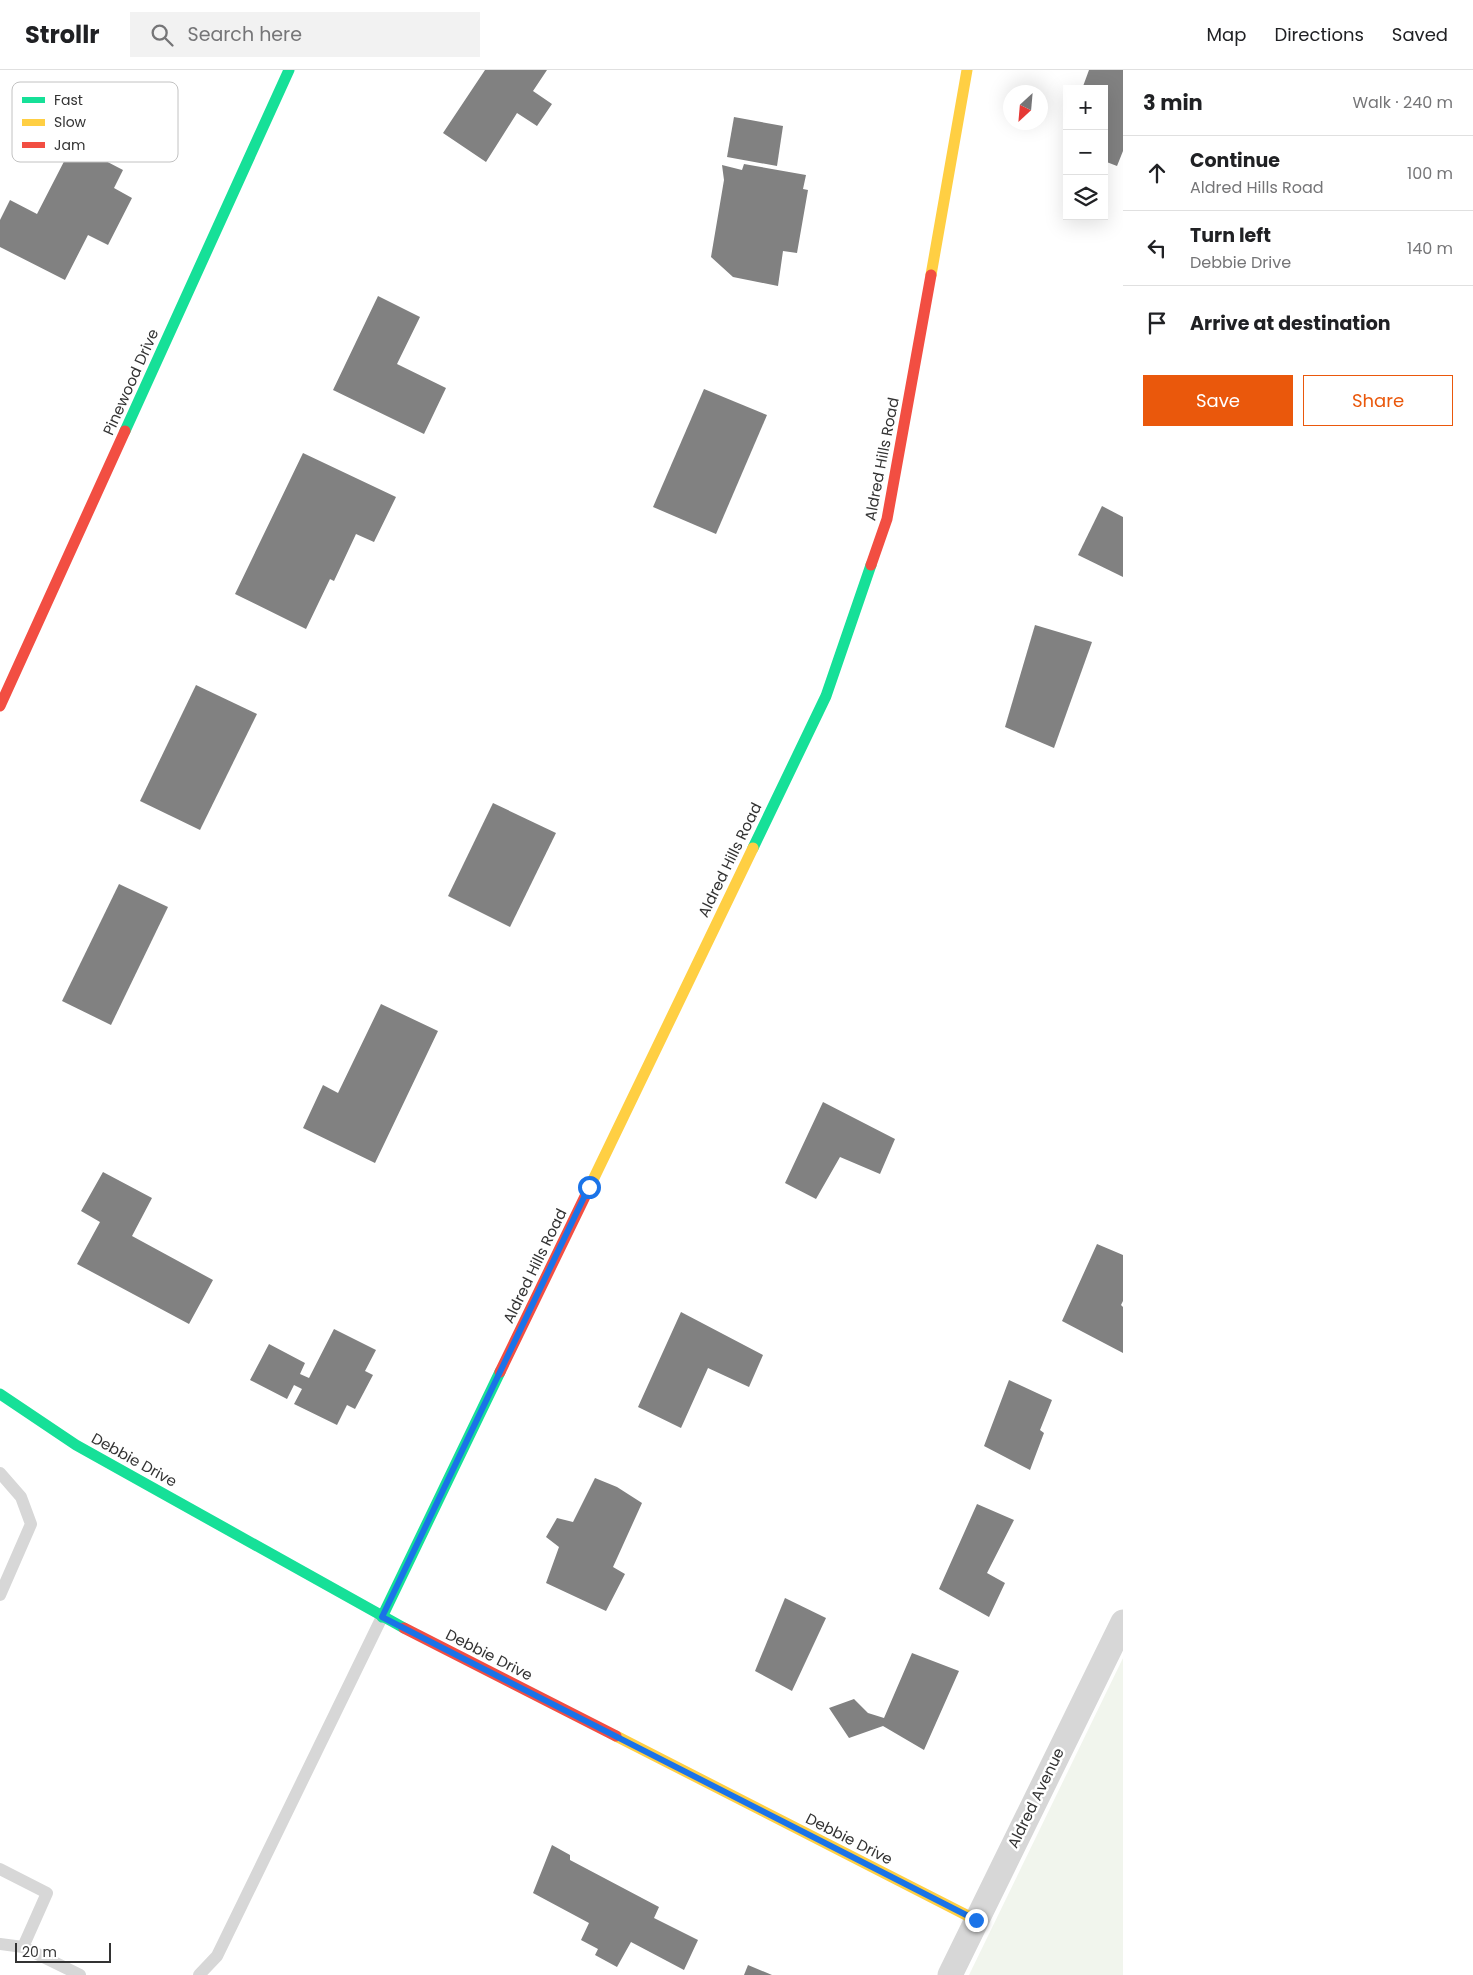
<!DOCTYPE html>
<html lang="en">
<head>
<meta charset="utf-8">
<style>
  :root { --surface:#fff; --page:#f2f2f2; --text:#202124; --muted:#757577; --line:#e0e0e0; --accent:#ea580c }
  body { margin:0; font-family:Poppins,sans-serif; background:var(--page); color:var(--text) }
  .controls { position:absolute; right:15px; top:15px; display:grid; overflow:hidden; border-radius:0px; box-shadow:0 5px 20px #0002 }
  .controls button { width:45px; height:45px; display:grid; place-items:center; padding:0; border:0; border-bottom:1px solid var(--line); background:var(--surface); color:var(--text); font:25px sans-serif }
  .compass { position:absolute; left:1003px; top:15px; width:45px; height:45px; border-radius:50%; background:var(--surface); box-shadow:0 5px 20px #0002; rotate:206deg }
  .scale { position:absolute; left:15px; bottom:12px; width:96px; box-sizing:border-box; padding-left:5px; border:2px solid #333; border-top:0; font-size:14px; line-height:18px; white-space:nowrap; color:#333; -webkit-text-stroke:4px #fff; paint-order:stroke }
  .stop { position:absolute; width:15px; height:15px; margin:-11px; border:4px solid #1a73e8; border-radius:50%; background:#fff }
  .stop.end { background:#1a73e8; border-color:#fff; box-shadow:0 1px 5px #0008 }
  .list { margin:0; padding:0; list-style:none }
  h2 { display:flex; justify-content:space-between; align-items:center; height:65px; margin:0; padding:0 20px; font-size:21px }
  h2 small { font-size:16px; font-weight:400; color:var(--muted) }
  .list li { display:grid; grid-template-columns:32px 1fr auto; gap:15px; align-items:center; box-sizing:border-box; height:75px; padding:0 20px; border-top:1px solid var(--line) }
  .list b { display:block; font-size:19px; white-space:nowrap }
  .list p { margin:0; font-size:16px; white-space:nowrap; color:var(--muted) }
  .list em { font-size:16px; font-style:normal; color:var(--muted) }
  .actions { display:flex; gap:10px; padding:15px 20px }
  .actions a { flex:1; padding:11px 0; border:1px solid var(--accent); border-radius:0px; text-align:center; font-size:18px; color:var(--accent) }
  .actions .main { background:var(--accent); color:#fff }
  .icon { flex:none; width:28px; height:28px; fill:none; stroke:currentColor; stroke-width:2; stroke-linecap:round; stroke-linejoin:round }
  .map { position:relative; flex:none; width:1123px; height:1905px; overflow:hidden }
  header { display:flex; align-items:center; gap:30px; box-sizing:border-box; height:70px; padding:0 25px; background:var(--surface); border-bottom:1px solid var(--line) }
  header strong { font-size:24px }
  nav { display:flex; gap:28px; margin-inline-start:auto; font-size:18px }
  .search { width:350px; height:45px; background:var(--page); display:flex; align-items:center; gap:12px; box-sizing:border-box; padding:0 18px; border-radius:0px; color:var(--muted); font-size:19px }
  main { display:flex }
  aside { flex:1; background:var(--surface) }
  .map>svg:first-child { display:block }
</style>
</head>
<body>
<header>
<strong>Strollr</strong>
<div class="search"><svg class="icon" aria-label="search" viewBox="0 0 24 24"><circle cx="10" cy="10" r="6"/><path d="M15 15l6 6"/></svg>Search here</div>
<nav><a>Map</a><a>Directions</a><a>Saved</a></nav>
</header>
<main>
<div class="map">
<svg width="1123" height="1905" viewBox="0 0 1123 1905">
  <rect width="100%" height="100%" fill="#fff"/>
  <path fill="#f1f5ed" d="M 1123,1588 L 1123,1905 L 969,1905 Z"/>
  <g fill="#818181">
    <path d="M 485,0 L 547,0 L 533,21 L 552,34 L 537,56 L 517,43 L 486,92 L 443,63 Z"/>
    <path d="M 1089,0 L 1123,0 L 1123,81 L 1117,96 L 1104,91 L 1104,19 L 1082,19 Z"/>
    <path d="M 734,47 L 783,56 L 777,96 L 727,87 Z"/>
    <path d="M 73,74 L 123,100 L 114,118 L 132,128 L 108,175 L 88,165 L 65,210 L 0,177 L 0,150 L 10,130 L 37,144 Z"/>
    <path d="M 744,94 L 806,105 L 803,119 L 808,120 L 797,183 L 783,181 L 778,216 L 733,207 L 711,187 L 724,110 L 722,95 L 742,100 Z"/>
    <path d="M 378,226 L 420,247 L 397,294 L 446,318 L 424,364 L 333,320 Z"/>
    <path d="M 704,319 L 767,345 L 716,464 L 653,437 Z"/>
    <path d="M 303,383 L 396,427 L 374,472 L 356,464 L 334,511 L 330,509 L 306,559 L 235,524 Z"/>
    <path d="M 1102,436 L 1123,447 L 1123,507 L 1078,485 Z"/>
    <path d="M 1035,555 L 1092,572 L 1054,678 L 1005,657 Z"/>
    <path d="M 196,615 L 257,644 L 200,760 L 140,731 Z"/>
    <path d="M 493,733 L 556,763 L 510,857 L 448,826 Z"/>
    <path d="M 119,814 L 168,837 L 111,955 L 62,931 Z"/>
    <path d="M 381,934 L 438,961 L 375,1093 L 303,1058 L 323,1015 L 338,1023 Z"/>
    <path d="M 823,1032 L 895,1069 L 880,1104 L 840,1087 L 816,1129 L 785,1113 Z"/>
    <path d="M 103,1102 L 152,1128 L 132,1166 L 213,1210 L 189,1254 L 77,1194 L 100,1152 L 81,1141 Z"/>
    <path d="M 1097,1174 L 1123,1185 L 1123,1231 L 1121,1235 L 1123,1237 L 1123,1283 L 1062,1251 Z"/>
    <path d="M 681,1242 L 763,1285 L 749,1317 L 708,1298 L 681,1358 L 638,1337 Z"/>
    <path d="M 334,1259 L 376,1280 L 365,1301 L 373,1305 L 355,1339 L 347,1335 L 337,1355 L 294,1334 L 302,1319 L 294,1315 L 287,1329 L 250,1310 L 269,1274 L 305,1293 L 300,1304 L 309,1308 Z"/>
    <path d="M 1009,1310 L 1052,1330 L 1040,1360 L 1044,1363 L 1030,1400 L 984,1376 Z"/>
    <path d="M 595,1408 L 617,1417 L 642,1433 L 613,1497 L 625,1504 L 606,1541 L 546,1513 L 559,1477 L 546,1467 L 557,1448 L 573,1452 Z"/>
    <path d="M 977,1434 L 1014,1450 L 987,1503 L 1005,1513 L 989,1547 L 939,1519 Z"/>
    <path d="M 785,1528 L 826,1548 L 792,1621 L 755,1601 Z"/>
    <path d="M 912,1583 L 959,1601 L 924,1680 L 883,1656 L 849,1668 L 829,1638 L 854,1629 L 868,1643 L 884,1648 Z"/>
    <path d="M 552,1775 L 570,1785 L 570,1790 L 659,1837 L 654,1848 L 698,1870 L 684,1900 L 631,1872 L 617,1897 L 595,1885 L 598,1879 L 581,1870 L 589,1853 L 533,1823 Z"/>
    <path d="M 748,1895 L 772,1905 L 744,1905 Z"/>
  </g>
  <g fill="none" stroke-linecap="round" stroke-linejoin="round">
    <g stroke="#d7d7d7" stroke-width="12">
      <path d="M 0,1403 L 21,1427 L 31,1454 L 0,1525"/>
      <path d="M 0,1799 L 47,1823 L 23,1877"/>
      <path d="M 0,1874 L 23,1877 L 80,1905"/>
      <path d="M 199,1905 L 217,1886 L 382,1547"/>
    </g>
    <path stroke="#d7d7d7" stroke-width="25" d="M 950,1905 L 1123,1552"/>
    <g stroke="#16e098" stroke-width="11">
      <path d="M 125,361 L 289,0"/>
      <path d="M 753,778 L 826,626 L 871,495"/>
      <path d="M 0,1324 L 76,1375 L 404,1558"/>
      <path d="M 382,1547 L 500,1302"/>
    </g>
    <g stroke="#ffcf43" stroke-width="11">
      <path d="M 931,205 L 967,0"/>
      <path d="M 592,1112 L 753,778"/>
      <path d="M 616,1666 L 976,1850"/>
    </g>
    <g stroke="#f24e42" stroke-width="11">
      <path d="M 871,495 L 887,449 L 931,205"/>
      <path d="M 0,636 L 125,361"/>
      <path d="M 500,1302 L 592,1112"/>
      <path d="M 404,1558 L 616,1666"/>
    </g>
  </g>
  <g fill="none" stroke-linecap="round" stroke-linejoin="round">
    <path stroke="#1a73e8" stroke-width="6" d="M 589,1117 L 382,1547 L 976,1850"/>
  </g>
  <g text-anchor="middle" stroke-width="5" stroke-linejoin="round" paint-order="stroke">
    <g font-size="15" fill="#333" stroke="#fff">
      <text transform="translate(131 312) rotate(-66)" y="5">Pinewood Drive</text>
      <text transform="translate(882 389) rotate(-79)" y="5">Aldred Hills Road</text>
      <text transform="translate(730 790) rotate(-64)" y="5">Aldred Hills Road</text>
      <text transform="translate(535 1196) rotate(-64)" y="5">Aldred Hills Road</text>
      <text transform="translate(134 1390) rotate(29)" y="5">Debbie Drive</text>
      <text transform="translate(489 1585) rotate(27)" y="5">Debbie Drive</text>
      <text transform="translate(1036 1728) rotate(-64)" y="5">Aldred Avenue</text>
      <text transform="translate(849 1769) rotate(27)" y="5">Debbie Drive</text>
    </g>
  </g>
  <rect x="12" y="12" width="166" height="80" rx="8" fill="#fff" stroke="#c2c2c2" stroke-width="1"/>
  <rect x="22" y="27" width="23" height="6" fill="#16e098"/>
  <rect x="22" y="49" width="23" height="7" fill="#ffcf43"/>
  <rect x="22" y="72" width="23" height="6" fill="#f24e42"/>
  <g font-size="14" fill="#333">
    <text x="54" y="35">Fast</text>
    <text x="54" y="57">Slow</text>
    <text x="54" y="80">Jam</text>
  </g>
</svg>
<div class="controls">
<button>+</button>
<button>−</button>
<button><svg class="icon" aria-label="layers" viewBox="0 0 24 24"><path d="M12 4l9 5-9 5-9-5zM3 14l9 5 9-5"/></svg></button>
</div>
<svg class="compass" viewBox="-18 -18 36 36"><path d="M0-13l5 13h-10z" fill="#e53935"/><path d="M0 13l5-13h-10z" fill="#757577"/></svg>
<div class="scale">20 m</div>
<div class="stop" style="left:589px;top:1117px"></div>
<div class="stop end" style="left:976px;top:1850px"></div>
</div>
<aside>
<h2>3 min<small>Walk · 240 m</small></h2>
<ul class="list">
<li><svg class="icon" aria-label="ahead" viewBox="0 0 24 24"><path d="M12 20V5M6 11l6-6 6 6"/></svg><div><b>Continue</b><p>Aldred Hills Road</p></div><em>100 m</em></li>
<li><svg class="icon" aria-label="left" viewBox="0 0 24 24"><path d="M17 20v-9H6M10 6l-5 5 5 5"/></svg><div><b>Turn left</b><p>Debbie Drive</p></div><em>140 m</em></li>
<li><svg class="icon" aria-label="arrive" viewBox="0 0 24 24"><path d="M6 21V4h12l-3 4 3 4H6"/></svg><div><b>Arrive at destination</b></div></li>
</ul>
<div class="actions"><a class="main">Save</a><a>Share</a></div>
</aside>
</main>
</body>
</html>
